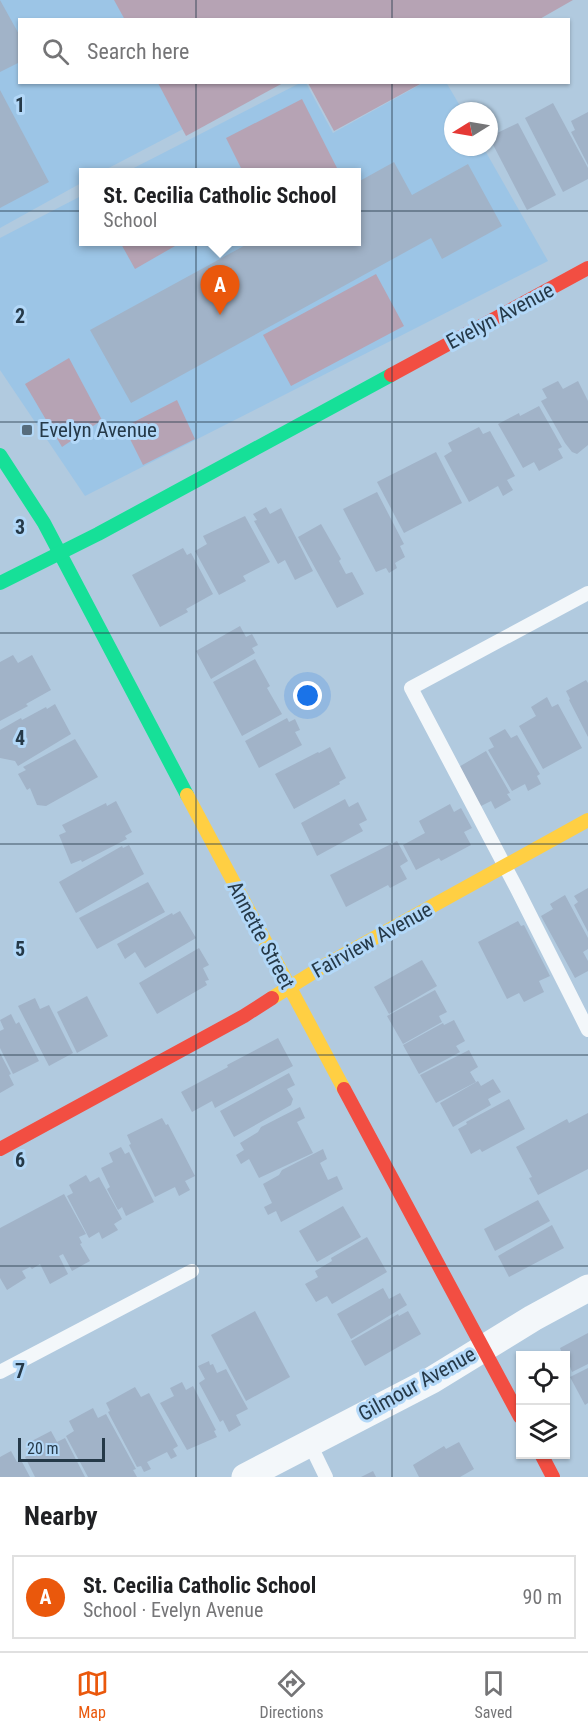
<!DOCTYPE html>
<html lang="en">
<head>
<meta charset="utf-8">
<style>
  :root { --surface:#fff; --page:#f6f6f6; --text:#202124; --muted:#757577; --line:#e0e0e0; --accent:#ea580c }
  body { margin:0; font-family:"Roboto Condensed",sans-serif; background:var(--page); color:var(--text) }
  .controls { position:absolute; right:18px; bottom:18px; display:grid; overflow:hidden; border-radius:0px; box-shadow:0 2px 4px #0004 }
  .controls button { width:54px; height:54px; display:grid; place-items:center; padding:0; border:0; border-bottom:2px solid var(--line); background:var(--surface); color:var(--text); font:30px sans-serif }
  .compass { position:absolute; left:444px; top:102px; width:54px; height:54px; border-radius:50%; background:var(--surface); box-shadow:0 2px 4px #0004; rotate:259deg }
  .scale { position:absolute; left:18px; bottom:15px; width:87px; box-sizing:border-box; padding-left:6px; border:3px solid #253948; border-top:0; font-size:16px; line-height:21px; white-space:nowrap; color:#253948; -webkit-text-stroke:4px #b3d8f8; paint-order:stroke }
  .you { position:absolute; left:308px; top:696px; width:21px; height:21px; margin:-15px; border:4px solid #fff; border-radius:50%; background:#1a73e8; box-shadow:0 0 0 9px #1a73e833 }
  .badge { display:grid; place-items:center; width:39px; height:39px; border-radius:50%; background:var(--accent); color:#fff; font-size:20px; font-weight:700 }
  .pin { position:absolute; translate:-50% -50px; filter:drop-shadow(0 2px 3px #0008) }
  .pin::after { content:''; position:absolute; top:32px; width:21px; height:18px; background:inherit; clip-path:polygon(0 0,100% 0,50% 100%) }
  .popup { position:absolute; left:79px; top:168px; width:282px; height:78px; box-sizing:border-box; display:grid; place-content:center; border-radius:0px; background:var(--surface); filter:drop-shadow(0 2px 4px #0005); font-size:20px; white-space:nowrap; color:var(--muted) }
  .popup b { font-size:22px; color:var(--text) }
  .popup::after { content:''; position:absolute; left:50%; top:100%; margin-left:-12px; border:12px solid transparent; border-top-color:var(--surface) }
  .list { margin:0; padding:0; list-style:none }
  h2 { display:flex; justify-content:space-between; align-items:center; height:78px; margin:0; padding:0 24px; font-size:26px }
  h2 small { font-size:20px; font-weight:400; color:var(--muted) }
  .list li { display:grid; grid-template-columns:39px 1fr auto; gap:18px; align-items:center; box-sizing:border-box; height:84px; margin:0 12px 12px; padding:0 12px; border:2px solid var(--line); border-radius:0px }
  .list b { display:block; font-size:22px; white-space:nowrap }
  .list p { margin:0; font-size:20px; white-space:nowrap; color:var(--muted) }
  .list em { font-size:20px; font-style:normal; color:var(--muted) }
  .icon { flex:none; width:33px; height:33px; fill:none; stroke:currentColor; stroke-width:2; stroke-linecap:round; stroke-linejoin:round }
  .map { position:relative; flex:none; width:588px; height:1477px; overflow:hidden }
  .search { position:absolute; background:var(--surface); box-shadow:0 2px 4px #0004; left:18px; right:18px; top:18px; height:66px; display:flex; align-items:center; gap:15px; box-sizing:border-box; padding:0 21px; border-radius:0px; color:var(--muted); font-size:22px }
  .sheet { height:174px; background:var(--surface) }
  nav { display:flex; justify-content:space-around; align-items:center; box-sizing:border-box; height:84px; border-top:2px solid var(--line); background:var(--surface); font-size:16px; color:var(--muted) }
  nav a { display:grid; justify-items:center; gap:3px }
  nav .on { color:var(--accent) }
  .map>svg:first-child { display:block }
</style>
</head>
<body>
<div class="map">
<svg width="588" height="1477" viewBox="0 0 588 1477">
  <rect width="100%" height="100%" fill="#b1cadf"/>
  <g fill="#9cc5e6">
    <path d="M 0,0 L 120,0 L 130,19 L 20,20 L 20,82 L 163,83 L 187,127 L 101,172 L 83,172 L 83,182 L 0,228 Z"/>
    <path d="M 446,82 L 463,111 L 453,111 L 453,147 L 483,147 L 548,261 L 85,496 L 0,370 L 0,238 L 83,195 L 83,242 L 356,242 L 356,172 L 126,172 L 300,83 L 306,83 L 333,133 L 423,83 Z"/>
  </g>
  <g fill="#b6a3b4">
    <path d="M 114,0 L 573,0 L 538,20 L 125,20 Z"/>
    <path d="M 158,83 L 283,83 L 186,136 Z"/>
    <path d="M 308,83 L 422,83 L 334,131 Z"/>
    <path d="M 302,99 L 338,170 L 334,172 L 243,172 L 226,138 Z"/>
    <path d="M 120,242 L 182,242 L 135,269 Z"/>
    <path d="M 376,274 L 404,326 L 291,386 L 263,335 Z"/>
    <path d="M 69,358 L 102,420 L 62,447 L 25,384 Z"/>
    <path d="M 177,400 L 195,439 L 143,465 L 124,427 Z"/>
  </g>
  <g fill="#a1b3c8">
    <path d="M 0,0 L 20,36 L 20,62 L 0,72 Z"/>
    <path d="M 0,90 L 49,182 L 0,208 Z"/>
    <path d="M 553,103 L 588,168 L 588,179 L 563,192 L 525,118 Z"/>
    <path d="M 588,112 L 588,165 L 571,132 L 575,130 L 571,121 Z"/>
    <path d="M 518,123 L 556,195 L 527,210 L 489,137 Z"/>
    <path d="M 394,162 L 412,195 L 468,164 L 502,226 L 442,259 L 431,238 L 131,403 L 90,330 L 251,242 L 356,242 L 356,183 Z"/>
    <path d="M 558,381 L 563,389 L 578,381 L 588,401 L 588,445 L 577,454 L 572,452 L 565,443 L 541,401 L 547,398 L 542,389 Z"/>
    <path d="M 539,406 L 562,447 L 558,449 L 563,458 L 539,471 L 534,462 L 523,468 L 498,424 L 519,413 L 520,416 Z"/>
    <path d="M 479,427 L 483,434 L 490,431 L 515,476 L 507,480 L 513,490 L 503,496 L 498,486 L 469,502 L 444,456 L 452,451 L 448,443 Z"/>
    <path d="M 436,452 L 462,503 L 404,533 L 377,482 Z"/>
    <path d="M 377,492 L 404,544 L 400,546 L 405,557 L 395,563 L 397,568 L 389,573 L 386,568 L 376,572 L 343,509 Z"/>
    <path d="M 266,507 L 270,514 L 281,508 L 313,571 L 295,580 L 285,560 L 278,564 L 254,521 L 257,520 L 253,514 Z"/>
    <path d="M 245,516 L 270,562 L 243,576 L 246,581 L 219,595 L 195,551 L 207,544 L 203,536 Z"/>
    <path d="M 321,524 L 341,559 L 339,561 L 346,574 L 352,572 L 364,594 L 337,608 L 298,537 Z"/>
    <path d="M 183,548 L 187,555 L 191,553 L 213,594 L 186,609 L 188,612 L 160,627 L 132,575 Z"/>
    <path d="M 240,626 L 246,637 L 252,634 L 258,645 L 252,648 L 255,653 L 211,679 L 196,651 Z"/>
    <path d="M 13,655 L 18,663 L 32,655 L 51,690 L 26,704 L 28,706 L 0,721 L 0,662 Z"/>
    <path d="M 255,659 L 270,686 L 267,688 L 282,714 L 242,736 L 213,682 Z"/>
    <path d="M 586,680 L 588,683 L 588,737 L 569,700 L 570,699 L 566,691 Z"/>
    <path d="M 547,697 L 552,707 L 558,704 L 582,748 L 543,769 L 519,726 L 536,716 L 531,707 Z"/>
    <path d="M 55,704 L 71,734 L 18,766 L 15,761 L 0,758 L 0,730 L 21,718 L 22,720 L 46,707 L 47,709 Z"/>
    <path d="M 287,718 L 289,722 L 295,719 L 300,730 L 295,732 L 302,745 L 259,768 L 245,741 Z"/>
    <path d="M 505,729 L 511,738 L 517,735 L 540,774 L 537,776 L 541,784 L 528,791 L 525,784 L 512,791 L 488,750 L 494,747 L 489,738 Z"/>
    <path d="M 75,739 L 98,777 L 46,806 L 37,805 L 30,788 L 27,790 L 18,774 L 26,770 L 23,767 Z"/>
    <path d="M 330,747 L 346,778 L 339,782 L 340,784 L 294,809 L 275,774 L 318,752 L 319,753 Z"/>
    <path d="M 486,751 L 510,793 L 507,794 L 511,800 L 495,809 L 491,801 L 479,807 L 457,768 Z"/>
    <path d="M 345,799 L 349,807 L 358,802 L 367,820 L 359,824 L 363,831 L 317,856 L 301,823 Z"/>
    <path d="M 116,801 L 132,832 L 125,836 L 127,839 L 82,862 L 81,860 L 71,864 L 59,835 L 66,832 L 62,825 L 106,803 L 107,806 Z"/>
    <path d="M 450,804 L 454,812 L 461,808 L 472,828 L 464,832 L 471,845 L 441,861 L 439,858 L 416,870 L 403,845 L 425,833 L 419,821 Z"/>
    <path d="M 397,841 L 408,861 L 400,866 L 407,879 L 390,888 L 388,885 L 346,907 L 330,875 Z"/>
    <path d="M 129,845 L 144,874 L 76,913 L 59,882 L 122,846 L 123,848 Z"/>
    <path d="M 148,882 L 165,912 L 97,949 L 79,918 Z"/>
    <path d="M 588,888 L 588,932 L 574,905 L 578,902 L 574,896 Z"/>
    <path d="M 565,895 L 588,938 L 588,949 L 583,952 L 588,961 L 588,971 L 575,978 L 541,916 L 553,909 L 550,904 Z"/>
    <path d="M 180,911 L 196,938 L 145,968 L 135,952 L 125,959 L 117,944 L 172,913 L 173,915 Z"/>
    <path d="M 518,921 L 521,926 L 524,925 L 550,976 L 539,981 L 544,992 L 524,1002 L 519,993 L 507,999 L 478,942 Z"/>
    <path d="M 199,948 L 209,965 L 203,968 L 209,980 L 205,981 L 207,985 L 157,1014 L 139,983 Z"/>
    <path d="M 422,960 L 437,986 L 389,1014 L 374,987 Z"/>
    <path d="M 435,990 L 447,1012 L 439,1016 L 442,1022 L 403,1044 L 387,1016 Z"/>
    <path d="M 87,996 L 108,1036 L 77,1053 L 57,1012 Z"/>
    <path d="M 35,998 L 40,1009 L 49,1005 L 73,1053 L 49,1066 L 18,1006 Z"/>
    <path d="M 11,1014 L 16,1024 L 19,1022 L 39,1061 L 13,1074 L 0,1048 L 0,1031 L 4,1029 L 0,1020 Z"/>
    <path d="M 454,1020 L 465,1041 L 456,1046 L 460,1052 L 419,1074 L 403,1045 L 443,1023 L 444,1025 Z"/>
    <path d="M 278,1038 L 293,1066 L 215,1108 L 212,1101 L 192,1112 L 181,1092 L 228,1067 L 227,1065 Z"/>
    <path d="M 469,1050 L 478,1067 L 470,1072 L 476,1082 L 436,1103 L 420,1075 Z"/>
    <path d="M 0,1053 L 11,1074 L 9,1075 L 14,1085 L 0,1093 Z"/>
    <path d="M 289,1073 L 295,1085 L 287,1089 L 293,1099 L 291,1105 L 234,1137 L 220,1111 Z"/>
    <path d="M 493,1079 L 501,1092 L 488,1099 L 491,1105 L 453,1127 L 440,1103 L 478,1081 L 481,1086 Z"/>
    <path d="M 509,1099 L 525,1129 L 482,1152 L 480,1149 L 471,1154 L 458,1129 L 467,1124 L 466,1122 Z"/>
    <path d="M 300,1107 L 305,1118 L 297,1122 L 313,1153 L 259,1178 L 249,1159 L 241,1164 L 236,1155 L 244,1150 L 240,1143 L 258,1132 L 261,1127 Z"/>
    <path d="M 588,1113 L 588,1169 L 538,1195 L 529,1178 L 532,1177 L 516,1147 L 567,1119 L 569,1123 Z"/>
    <path d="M 162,1118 L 166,1125 L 168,1124 L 195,1176 L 185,1181 L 190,1190 L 179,1196 L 175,1187 L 155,1197 L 129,1145 L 131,1144 L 127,1135 Z"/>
    <path d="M 121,1147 L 125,1154 L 129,1152 L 154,1202 L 126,1216 L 122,1207 L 118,1210 L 107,1189 L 110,1187 L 101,1168 L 113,1162 L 109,1153 Z"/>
    <path d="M 323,1149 L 327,1159 L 320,1163 L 328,1180 L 337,1176 L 343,1189 L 281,1222 L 276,1211 L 268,1215 L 264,1207 L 272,1203 L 263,1184 L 279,1175 L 282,1170 Z"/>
    <path d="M 86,1175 L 90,1182 L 99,1177 L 122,1219 L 114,1224 L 118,1230 L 102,1239 L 99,1232 L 89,1238 L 67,1196 L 73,1193 L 69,1185 Z"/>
    <path d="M 64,1194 L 86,1234 L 79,1237 L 82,1243 L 80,1244 L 90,1261 L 72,1271 L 63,1254 L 59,1256 L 68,1274 L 50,1284 L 40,1264 L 32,1269 L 30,1267 L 22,1271 L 26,1278 L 7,1290 L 0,1278 L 0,1228 Z"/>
    <path d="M 538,1200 L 550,1221 L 495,1251 L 484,1229 Z"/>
    <path d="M 343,1206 L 361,1237 L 317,1262 L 299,1231 Z"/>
    <path d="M 552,1225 L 564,1248 L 509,1277 L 498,1256 Z"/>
    <path d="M 367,1237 L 387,1272 L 332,1304 L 327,1296 L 316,1302 L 305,1284 L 318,1277 L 315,1271 L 332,1261 L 331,1258 Z"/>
    <path d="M 383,1288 L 389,1299 L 400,1293 L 407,1305 L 351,1339 L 337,1314 Z"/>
    <path d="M 255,1311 L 290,1377 L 246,1401 L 211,1335 Z"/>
    <path d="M 408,1311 L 421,1334 L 365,1366 L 351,1341 L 398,1314 L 399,1316 Z"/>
    <path d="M 588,1333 L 588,1364 L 572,1372 L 566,1356 L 563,1356 L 560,1348 Z"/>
    <path d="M 209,1361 L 210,1365 L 213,1364 L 217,1373 L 226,1369 L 248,1409 L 236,1415 L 241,1425 L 229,1432 L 223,1420 L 220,1422 L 199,1383 L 205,1379 L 198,1366 Z"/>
    <path d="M 588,1368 L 588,1403 L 585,1405 L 570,1377 Z"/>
    <path d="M 182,1382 L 186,1390 L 193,1386 L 216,1430 L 214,1431 L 217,1437 L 187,1450 L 160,1403 L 174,1396 L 170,1388 Z"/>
    <path d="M 135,1387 L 141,1397 L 149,1393 L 178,1446 L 173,1449 L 177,1456 L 171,1459 L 167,1452 L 147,1462 L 151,1469 L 144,1472 L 141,1466 L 137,1467 L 108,1412 L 110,1411 L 106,1403 Z"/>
    <path d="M 93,1408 L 98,1418 L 106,1414 L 136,1469 L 133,1470 L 137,1477 L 88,1477 L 66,1436 L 74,1431 L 69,1421 Z"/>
    <path d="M 51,1431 L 57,1442 L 65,1438 L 85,1477 L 35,1477 L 25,1457 L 31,1454 L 26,1444 Z"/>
    <path d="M 459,1442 L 474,1469 L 460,1477 L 419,1477 L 413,1465 L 444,1446 L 446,1449 Z"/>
    <path d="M 11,1451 L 17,1462 L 21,1460 L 30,1477 L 0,1477 L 0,1457 Z"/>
    <path d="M 373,1471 L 376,1477 L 361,1477 Z"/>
  </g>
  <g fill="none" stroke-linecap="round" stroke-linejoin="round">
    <g stroke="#f3f7fa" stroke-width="14">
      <path d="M 588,593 L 411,688 L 517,889 L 588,1030"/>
      <path d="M 0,1372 L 192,1271"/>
      <path d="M 309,1442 L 326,1477"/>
    </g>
    <path stroke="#f3f7fa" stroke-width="27" d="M 245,1477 L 432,1380 L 533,1318 L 588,1288"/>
    <g stroke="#16e098" stroke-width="14">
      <path d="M 0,455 L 44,523 L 187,795"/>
      <path d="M 0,583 L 98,534 L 391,375"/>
    </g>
    <g stroke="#ffcf43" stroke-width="14">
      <path d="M 187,795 L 344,1089"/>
      <path d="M 272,998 L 322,967 L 588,820"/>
    </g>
    <g stroke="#f24e42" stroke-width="14">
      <path d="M 391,375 L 588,268"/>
      <path d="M 344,1089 L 520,1417"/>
      <path d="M 0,1149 L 244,1016 L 272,998"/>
      <path d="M 541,1454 L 553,1477"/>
    </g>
  </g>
  <path fill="none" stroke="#253948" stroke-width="1.5" stroke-opacity="0.55" d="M 196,0 L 196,20M 392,0 L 392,20M 196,82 L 196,1477M 392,82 L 392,1477M 0,211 L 588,211M 0,422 L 588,422M 0,633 L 588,633M 0,844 L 588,844M 0,1055 L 588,1055M 0,1266 L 588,1266"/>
  <rect fill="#566c7d" stroke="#b3d8f8" stroke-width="2" x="21" y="424" width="12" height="12" rx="3"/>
  <g text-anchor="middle" stroke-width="6" stroke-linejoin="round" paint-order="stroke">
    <g font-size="21" fill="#253948" stroke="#b3d8f8">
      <text transform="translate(500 316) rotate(-28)" y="7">Evelyn Avenue</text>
      <text transform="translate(261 935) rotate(62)" y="7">Annette Street</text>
      <text transform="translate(372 940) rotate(-29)" y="7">Fairview Avenue</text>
      <text transform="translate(417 1384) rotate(-29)" y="7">Gilmour Avenue</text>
    </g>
    <g font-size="21" fill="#253948" stroke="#b3d8f8" text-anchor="start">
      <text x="39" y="437">Evelyn Avenue</text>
    </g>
  </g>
  <g font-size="20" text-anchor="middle" font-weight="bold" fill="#253948" stroke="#b3d8f8" stroke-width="6" stroke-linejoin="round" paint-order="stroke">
    <text x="20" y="112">1</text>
    <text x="20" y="323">2</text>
    <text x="20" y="534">3</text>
    <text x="20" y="745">4</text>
    <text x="20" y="956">5</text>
    <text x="20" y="1167">6</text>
    <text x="20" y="1378">7</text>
  </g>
</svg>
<div class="controls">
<button><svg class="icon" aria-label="locate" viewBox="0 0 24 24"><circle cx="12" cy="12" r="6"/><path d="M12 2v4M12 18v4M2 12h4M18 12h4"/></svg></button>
<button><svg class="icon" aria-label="layers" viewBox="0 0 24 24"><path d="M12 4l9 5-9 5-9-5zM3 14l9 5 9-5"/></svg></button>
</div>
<svg class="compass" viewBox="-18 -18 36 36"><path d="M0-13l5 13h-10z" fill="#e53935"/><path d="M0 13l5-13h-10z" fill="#757577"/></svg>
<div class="scale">20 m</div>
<div class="you"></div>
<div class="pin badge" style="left:220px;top:315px">A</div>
<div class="popup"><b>St. Cecilia Catholic School</b>School</div>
<div class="search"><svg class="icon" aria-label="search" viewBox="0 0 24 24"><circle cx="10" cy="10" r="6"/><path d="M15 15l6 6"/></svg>Search here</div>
</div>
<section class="sheet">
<h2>Nearby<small></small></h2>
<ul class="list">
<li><span class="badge">A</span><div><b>St. Cecilia Catholic School</b><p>School · Evelyn Avenue</p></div><em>90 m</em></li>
</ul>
</section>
<nav>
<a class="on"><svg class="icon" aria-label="map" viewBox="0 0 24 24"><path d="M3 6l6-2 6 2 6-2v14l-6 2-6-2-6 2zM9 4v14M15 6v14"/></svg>Map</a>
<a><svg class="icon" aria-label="directions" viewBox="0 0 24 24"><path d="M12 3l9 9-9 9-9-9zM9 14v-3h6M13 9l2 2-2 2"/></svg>Directions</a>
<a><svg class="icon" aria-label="saved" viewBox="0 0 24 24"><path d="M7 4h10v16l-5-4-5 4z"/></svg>Saved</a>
</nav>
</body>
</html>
